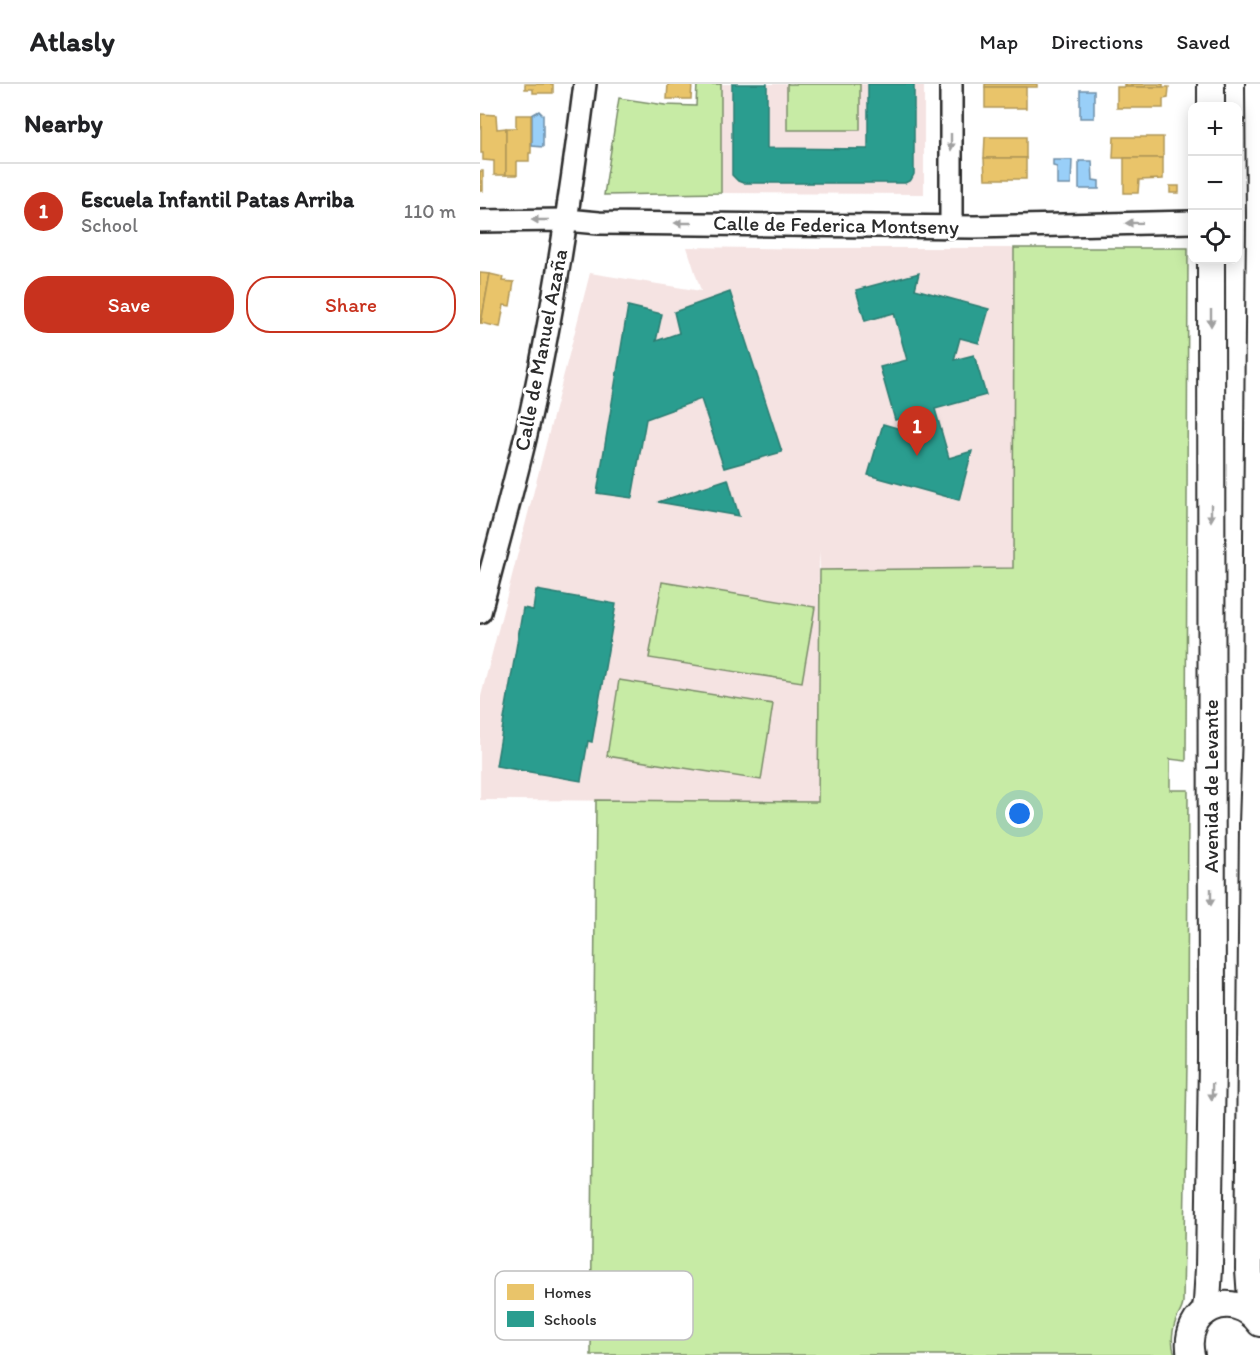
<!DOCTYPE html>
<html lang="en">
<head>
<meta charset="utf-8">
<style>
  :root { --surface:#fff; --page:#f2f2f2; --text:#202124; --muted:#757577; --line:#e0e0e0; --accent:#c8321e }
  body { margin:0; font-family:Itim,sans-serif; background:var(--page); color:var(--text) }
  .controls { position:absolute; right:18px; top:18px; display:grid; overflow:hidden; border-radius:12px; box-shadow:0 3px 15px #0003 }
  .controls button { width:54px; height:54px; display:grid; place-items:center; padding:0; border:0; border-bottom:2px solid var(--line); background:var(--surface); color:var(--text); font:30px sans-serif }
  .you { position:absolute; left:540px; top:730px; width:21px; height:21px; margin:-15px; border:4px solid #fff; border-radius:50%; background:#1a73e8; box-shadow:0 0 0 9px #1a73e833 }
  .badge { display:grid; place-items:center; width:39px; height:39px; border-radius:50%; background:var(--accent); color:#fff; font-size:20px; font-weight:700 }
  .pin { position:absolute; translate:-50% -50px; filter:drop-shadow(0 2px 3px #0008) }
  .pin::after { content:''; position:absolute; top:32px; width:21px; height:18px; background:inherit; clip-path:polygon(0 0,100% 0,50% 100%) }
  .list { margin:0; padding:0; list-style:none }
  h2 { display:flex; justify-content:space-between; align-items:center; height:78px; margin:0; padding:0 24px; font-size:26px }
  h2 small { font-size:20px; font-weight:400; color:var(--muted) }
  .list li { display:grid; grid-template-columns:39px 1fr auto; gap:18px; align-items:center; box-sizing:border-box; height:96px; padding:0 24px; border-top:2px solid var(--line) }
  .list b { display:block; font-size:22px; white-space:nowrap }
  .list p { margin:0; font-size:20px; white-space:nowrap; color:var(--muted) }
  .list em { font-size:20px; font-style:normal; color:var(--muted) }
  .actions { display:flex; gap:12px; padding:18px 24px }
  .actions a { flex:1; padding:14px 0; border:2px solid var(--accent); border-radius:24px; text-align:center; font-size:21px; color:var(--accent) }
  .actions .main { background:var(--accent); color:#fff }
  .icon { flex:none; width:33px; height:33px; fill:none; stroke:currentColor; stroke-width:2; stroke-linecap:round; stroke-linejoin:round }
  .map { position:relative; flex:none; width:780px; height:1271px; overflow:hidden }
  header { display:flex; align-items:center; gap:36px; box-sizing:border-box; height:84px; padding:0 30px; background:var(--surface); border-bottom:2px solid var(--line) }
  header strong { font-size:28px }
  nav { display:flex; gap:33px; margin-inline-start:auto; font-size:21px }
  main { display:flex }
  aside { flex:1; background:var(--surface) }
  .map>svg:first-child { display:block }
</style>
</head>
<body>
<header>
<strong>Atlasly</strong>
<nav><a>Map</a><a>Directions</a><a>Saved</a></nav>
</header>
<main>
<aside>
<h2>Nearby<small></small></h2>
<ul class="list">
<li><span class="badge">1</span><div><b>Escuela Infantil Patas Arriba</b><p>School</p></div><em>110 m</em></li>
</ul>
<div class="actions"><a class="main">Save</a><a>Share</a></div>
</aside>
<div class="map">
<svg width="780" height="1271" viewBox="0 0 780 1271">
  <rect width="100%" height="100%" fill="#fff"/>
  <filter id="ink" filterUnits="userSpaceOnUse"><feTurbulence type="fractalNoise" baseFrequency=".0167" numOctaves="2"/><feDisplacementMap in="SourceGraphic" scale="12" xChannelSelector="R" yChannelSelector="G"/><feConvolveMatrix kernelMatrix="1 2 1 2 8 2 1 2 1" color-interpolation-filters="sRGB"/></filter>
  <g filter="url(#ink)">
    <g fill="#f5e3e2">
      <path d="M 241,0 L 444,0 L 444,110 L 241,109 Z"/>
      <path d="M 207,163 L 340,165 L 340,164 L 534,164 L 533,484 L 340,486 L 339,466 L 338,718 L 0,716 L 0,616 L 110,189 L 221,207 Z"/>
    </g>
    <g fill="#c7eba5" stroke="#798b68" stroke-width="1.5">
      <path d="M 217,0 L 241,0 L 241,109 L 124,111 L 139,14 L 185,21 L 216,22 Z"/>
      <rect x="307" y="0" width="73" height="46"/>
      <path d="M 534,164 L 708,164 L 706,677 L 690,675 L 690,706 L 708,706 L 707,978 L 703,1218 C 703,1225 699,1229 696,1236 C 692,1247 691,1260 695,1271 L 111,1271 L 116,716 L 338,718 L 340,486 L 533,484 Z"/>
      <path d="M 182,498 L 335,523 L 322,598 L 169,574 Z"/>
      <path d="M 139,596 L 293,620 L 281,696 L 127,672 Z"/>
    </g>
    <g fill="#99cff8" stroke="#6d8da6" stroke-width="1.5">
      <rect x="600" y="6" width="14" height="28"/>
      <path d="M 59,27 L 63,31 L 63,63 L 52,62 L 52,31 Z"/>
      <path d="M 573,76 L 592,76 L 591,101 L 577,101 L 577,83 L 573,82 Z"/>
      <path d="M 599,77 L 612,77 L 613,96 L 619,97 L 619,105 L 599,105 Z"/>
    </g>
    <g fill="#e9c46a" stroke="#b09657" stroke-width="1.5">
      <path d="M 45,0 L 73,0 L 73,9 L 53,9 L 53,5 L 45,5 Z"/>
      <path d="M 188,0 L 212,0 L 211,15 L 187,15 Z"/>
      <rect x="505" y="0" width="52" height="3"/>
      <rect x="644" y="0" width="39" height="3"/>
      <rect x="505" y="3" width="41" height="21"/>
      <path d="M 637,3 L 689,3 L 688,14 L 683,15 L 683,24 L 637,24 Z"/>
      <path d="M 1,30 L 16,31 L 17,45 L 26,44 L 26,91 L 14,91 L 14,77 L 3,76 L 3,69 L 1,69 Z"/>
      <path d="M 36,31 L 51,31 L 51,69 L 49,69 L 49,77 L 37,77 L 37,91 L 26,91 L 26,44 L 36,44 Z"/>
      <path d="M 505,53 L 546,53 L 546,74 L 504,74 Z"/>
      <path d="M 634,53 L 683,53 L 683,74 L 633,74 Z"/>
      <path d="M 504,74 L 546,74 L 546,95 L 505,95 Z"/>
      <path d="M 644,74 L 683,74 L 683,95 L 659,96 L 658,109 L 644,109 Z"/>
      <rect x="0" y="87" width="3" height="20"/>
      <rect x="690" y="102" width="9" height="7"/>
      <path d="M 0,189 L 10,190 L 1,239 L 0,239 Z"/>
      <path d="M 10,190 L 23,193 L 22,197 L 34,198 L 30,222 L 24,221 L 20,243 L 1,239 Z"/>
    </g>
    <g fill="#2a9d8f" stroke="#2a7b71" stroke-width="1.5">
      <path d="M 252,0 L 287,0 L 287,64 L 388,65 L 388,0 L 434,0 L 434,90 L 431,96 L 425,99 L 263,99 L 258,97 L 252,91 Z"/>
      <path d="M 439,189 L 435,205 L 509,225 L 499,259 L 480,254 L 474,276 L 494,271 L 506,311 L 455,325 L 469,374 L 492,367 L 479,416 L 388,391 L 403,340 L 431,348 L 436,331 L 415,336 L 400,283 L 427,276 L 414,229 L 385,237 L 376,206 Z"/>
      <path d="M 250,208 L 302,368 L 244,384 L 221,315 L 166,335 L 152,414 L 117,409 L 148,222 L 182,230 L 176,257 L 199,249 L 194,228 Z"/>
      <path d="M 248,395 L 259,432 L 178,418 Z"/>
      <path d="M 56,506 L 136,520 L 112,658 L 108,657 L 101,697 L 16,682 L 43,524 L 53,526 Z"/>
    </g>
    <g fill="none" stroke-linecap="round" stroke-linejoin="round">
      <defs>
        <g id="minor">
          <path d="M 471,0 L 471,142"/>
          <path d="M 0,137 L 87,136 L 119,139 L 495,143 L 712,138"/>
          <path d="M 0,528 C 15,470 31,413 45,355 C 72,238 90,119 105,0"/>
        </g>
        <g id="tertiary">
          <path d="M 731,0 L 731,22"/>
          <path d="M 725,1228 L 727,1218 L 729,1184 L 732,975 L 731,176"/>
          <path d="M 772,1230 L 769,1185 L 773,740 L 776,649 L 777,457 L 780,138 L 779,0"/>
          <path d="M 711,1271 C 701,1226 753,1202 780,1239"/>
        </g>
      </defs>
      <use href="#minor" stroke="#2b2b2b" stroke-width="26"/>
      <use href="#tertiary" stroke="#2b2b2b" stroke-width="30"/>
      <use href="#minor" stroke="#fff" stroke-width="21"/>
      <use href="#tertiary" stroke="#fff" stroke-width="26"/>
    </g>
    <defs><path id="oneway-solid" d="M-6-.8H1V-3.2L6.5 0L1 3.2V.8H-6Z" transform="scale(1.5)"/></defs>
    <g fill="#a0a0a0">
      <use href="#oneway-solid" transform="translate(471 58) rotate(90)"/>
      <use href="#oneway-solid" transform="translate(60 136) rotate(180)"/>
      <use href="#oneway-solid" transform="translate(203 139) rotate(-180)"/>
      <use href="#oneway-solid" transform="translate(654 139) rotate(179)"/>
      <use href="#oneway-solid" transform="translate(731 234) rotate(90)"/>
      <use href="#oneway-solid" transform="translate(731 429) rotate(90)"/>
      <use href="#oneway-solid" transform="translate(731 813) rotate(90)"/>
      <use href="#oneway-solid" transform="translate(732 1008) rotate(91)"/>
    </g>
  </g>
  <g text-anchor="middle" stroke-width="6" stroke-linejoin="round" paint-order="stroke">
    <g font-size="21" fill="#2b2b2b" stroke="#fff">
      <text transform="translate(356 141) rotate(1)" y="7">Calle de Federica Montseny</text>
      <text transform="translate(61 266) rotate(-79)" y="7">Calle de Manuel Azaña</text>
      <text transform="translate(731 702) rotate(-90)" y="7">Avenida de Levante</text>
    </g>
  </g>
  <rect x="15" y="1187" width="198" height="69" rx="9" fill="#fff" stroke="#bfbfbf" stroke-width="1.5"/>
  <rect x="27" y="1200" width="27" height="16" fill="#e9c46a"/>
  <rect x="27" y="1227" width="27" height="16" fill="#2a9d8f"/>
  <g font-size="16" fill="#2b2b2b">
    <text x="64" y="1214">Homes</text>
    <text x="64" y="1241">Schools</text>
  </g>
</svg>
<div class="controls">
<button>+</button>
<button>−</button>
<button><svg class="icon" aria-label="locate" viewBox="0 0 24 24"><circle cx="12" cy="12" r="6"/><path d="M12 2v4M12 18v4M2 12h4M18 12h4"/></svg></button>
</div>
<div class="you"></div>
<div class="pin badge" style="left:437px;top:372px">1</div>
</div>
</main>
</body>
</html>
